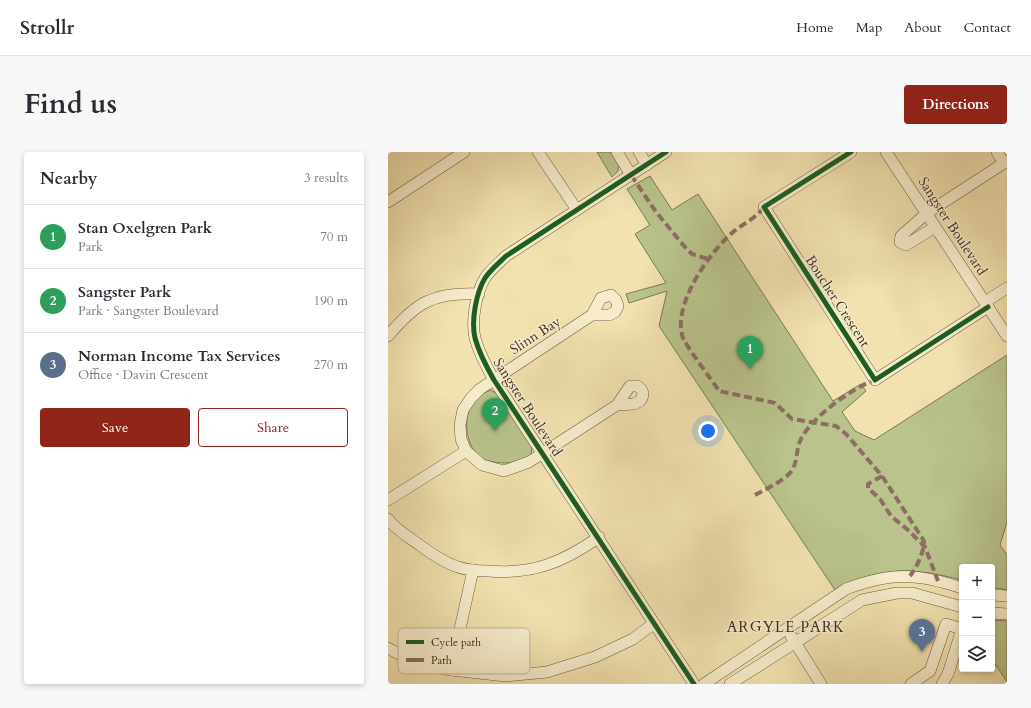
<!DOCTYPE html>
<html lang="en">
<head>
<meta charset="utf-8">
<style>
  :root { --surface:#fff; --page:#f7f7f7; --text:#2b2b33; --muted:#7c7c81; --line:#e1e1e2; --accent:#8f2418 }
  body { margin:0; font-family:Cardo,serif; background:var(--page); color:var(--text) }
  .controls { position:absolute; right:12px; bottom:12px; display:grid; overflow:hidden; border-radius:4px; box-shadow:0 2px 6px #0003 }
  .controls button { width:36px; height:36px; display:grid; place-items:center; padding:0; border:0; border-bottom:1px solid var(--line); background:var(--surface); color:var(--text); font:20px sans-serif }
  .you { position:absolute; left:320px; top:279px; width:14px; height:14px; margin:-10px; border:3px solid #fff; border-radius:50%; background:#1a73e8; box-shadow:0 0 0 6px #1a73e833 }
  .badge { display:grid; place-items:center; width:26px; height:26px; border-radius:50%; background:var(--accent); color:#fff; font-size:13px; font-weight:700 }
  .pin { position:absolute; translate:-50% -33px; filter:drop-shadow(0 1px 2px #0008) }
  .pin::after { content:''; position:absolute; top:21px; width:14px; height:12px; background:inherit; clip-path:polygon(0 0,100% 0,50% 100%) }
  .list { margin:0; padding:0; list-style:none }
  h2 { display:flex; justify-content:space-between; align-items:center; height:52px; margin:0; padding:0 16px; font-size:17px }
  h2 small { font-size:13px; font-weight:400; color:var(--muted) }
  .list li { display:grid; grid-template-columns:26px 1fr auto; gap:12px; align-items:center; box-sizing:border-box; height:64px; padding:0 16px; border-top:1px solid var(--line) }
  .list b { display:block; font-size:15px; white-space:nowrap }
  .list p { margin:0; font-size:13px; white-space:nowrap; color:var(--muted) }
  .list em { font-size:13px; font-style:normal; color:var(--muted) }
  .actions { display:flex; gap:8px; padding:12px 16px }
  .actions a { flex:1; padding:9px 0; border:1px solid var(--accent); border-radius:4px; text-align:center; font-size:14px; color:var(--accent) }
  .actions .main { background:var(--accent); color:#fff }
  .icon { flex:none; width:22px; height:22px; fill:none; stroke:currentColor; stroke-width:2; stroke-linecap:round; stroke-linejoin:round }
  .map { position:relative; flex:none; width:619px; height:532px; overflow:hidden; border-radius:4px }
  header { display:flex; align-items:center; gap:24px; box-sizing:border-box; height:56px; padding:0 20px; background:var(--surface); border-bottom:1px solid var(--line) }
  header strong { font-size:19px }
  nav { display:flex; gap:22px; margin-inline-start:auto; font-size:14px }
  .intro { display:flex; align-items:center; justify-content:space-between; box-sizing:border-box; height:96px; padding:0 24px }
  h1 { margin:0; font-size:28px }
  .button { padding:10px 18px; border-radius:4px; background:var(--accent); color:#fff; font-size:14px; font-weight:700 }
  main { display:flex; gap:24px; padding:0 24px }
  aside { flex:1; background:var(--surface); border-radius:4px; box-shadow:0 2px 6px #0003 }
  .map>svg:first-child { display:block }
</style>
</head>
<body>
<header>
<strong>Strollr</strong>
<nav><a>Home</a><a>Map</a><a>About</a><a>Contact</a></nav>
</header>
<div class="intro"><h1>Find us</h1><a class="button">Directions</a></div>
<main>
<aside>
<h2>Nearby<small>3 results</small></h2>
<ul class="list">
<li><span class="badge" style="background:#2e9e5b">1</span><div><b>Stan Oxelgren Park</b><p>Park</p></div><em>70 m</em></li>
<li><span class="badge" style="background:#2e9e5b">2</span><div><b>Sangster Park</b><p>Park · Sangster Boulevard</p></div><em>190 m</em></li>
<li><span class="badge" style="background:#5c6f8a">3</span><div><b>Norman Income Tax Services</b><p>Office · Davin Crescent</p></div><em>270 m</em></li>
</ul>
<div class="actions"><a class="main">Save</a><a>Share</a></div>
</aside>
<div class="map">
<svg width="619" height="532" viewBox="0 0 619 532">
  <rect width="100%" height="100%" fill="#f1e2af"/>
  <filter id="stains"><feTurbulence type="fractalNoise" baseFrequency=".005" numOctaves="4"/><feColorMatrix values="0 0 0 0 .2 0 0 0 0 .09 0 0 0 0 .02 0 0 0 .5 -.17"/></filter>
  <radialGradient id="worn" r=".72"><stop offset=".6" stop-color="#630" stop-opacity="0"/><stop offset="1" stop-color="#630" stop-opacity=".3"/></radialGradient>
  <g fill="#b9c38b" stroke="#7c7856">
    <path d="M 209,0 L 223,0 L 231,13 L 230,19 L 224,25 Z"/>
    <path d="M 262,24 L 284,58 L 310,42 L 445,249 L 473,232 L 478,239 L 454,260 L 467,279 L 486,288 L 619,203 L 619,370 L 612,393 L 619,403 L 619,438 L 604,435 L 604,415 L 574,415 L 574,428 C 522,415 495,414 447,438 L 271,174 L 279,139 L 241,151 L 238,142 L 278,131 L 247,82 L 262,73 L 239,37 Z"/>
    <path d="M 103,238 L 109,242 L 144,294 L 143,303 C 124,314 112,312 92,307 C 89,302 84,297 82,291 C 74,270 80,245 103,238 Z"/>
    <path d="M 604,468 L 619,469 L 619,530 L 604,507 Z"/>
  </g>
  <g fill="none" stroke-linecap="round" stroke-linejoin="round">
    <defs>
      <g id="minor">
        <path d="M 150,0 L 189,58"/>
        <path d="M 229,0 L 243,23"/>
        <path d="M 251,0 L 259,13"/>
        <path d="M 278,0 L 118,104 C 111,111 103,117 97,126 C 88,141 83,169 87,186 C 91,201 98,214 106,228 L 306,532"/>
        <path d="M 463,0 L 376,55 L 487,228 L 600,155"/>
        <path d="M 498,0 L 619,184"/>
        <path d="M 609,0 L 616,11"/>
        <path d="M 0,50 L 76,0"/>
        <path d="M 547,75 L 518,93 L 512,90 L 513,84 L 539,61 L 619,9"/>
        <path d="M 597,150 L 619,136"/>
        <path d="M 204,163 L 221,163 L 227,160 L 230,154 L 228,148 L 223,143 L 213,146 L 204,163 L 92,237 L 83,246 L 75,258 L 72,273 L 73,287 L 78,299 L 94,313 L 116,319 L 141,310 L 229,253 L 242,234 L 249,234 C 255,237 257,243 252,249 L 246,252 L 229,253"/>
        <path d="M 0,184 C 28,150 46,140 91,142"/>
        <path d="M 0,348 L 78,299"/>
        <path d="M 0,367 C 8,378 22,386 33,394 C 44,402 57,411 70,415 C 79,418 90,419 100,419 C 144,423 176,410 211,385"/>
        <path d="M 604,443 L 619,444"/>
        <path d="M 604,461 L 619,462"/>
        <path d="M 403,484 L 433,532"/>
        <path d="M 0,496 L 28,511 L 63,518 L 118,524 L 159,520 L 207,505 L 245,487 L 265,472"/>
        <path d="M 63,518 L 85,418"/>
        <path d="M 316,532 L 458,437 C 503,420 529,421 574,436"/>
        <path d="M 342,532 L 474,448 L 509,441 L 524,441 L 574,455"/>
        <path d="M 523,532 L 542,519 L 558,472 L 574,477"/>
        <path d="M 554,532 L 560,522 L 574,477"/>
      </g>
    </defs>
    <use href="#minor" stroke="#6b5b45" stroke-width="12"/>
    <use href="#minor" stroke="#f6eccb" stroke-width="11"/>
    <g stroke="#8d6e63" stroke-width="4" stroke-dasharray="8 4" stroke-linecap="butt">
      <path d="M 243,23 L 268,60 L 296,94 L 304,102 L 320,107"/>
      <path d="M 376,55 C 367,67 356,71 345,80 C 322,100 286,150 294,183 C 296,192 324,228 331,239 L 387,251 L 404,267 L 448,274 L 458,282 L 494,324 L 536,389 C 536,400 529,415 522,424"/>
      <path d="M 494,324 L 480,332 L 480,336 L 492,347 L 503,364 L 520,378 L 537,395 L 550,429"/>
      <path d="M 367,343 C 378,337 393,330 401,322 C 411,312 407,298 413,287 C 423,266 465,235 487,228"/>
    </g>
    <defs>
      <g id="cycleway">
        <path d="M 278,0 L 118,104 C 111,111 103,117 97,126 C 88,141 83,169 87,186 C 91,201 98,214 106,228 L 306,532"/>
        <path d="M 463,0 L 376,55 L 487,228 L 600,155"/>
      </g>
    </defs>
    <use href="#cycleway" stroke="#f6eccb" stroke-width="8"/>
    <use href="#cycleway" stroke="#1b5e20" stroke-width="5"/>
  </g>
  <g text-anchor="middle" stroke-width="3" stroke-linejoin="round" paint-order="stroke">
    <g font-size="14" fill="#3e2e22" stroke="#f6eccb">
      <text transform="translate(565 74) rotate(57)" y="5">Sangster Boulevard</text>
      <text transform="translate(450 149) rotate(57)" y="5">Boucher Crescent</text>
      <text transform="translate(147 183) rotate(-33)" y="5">Slinn Bay</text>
      <text transform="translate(140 255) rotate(57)" y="5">Sangster Boulevard</text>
    </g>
    <g font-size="15" letter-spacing="1" fill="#3e2e22" stroke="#f6eccb">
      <text x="398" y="480">ARGYLE PARK</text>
    </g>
  </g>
  <rect x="10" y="476" width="132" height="46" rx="6" fill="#f6eccb" stroke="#bfb398" stroke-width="1"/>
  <rect x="18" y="488" width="18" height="4" fill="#1b5e20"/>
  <rect x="18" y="506" width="18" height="4" fill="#8d6e63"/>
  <g font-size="11" fill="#3e2e22">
    <text x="43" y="494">Cycle path</text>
    <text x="43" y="512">Path</text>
  </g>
  <rect width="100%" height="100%" filter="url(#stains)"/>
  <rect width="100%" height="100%" fill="url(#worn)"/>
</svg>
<div class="controls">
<button>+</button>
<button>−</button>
<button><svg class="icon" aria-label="layers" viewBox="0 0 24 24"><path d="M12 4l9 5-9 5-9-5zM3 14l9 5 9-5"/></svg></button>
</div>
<div class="you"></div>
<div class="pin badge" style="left:362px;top:217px;background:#2e9e5b">1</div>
<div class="pin badge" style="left:107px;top:279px;background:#2e9e5b">2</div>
<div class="pin badge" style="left:534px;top:500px;background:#5c6f8a">3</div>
</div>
</main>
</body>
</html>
